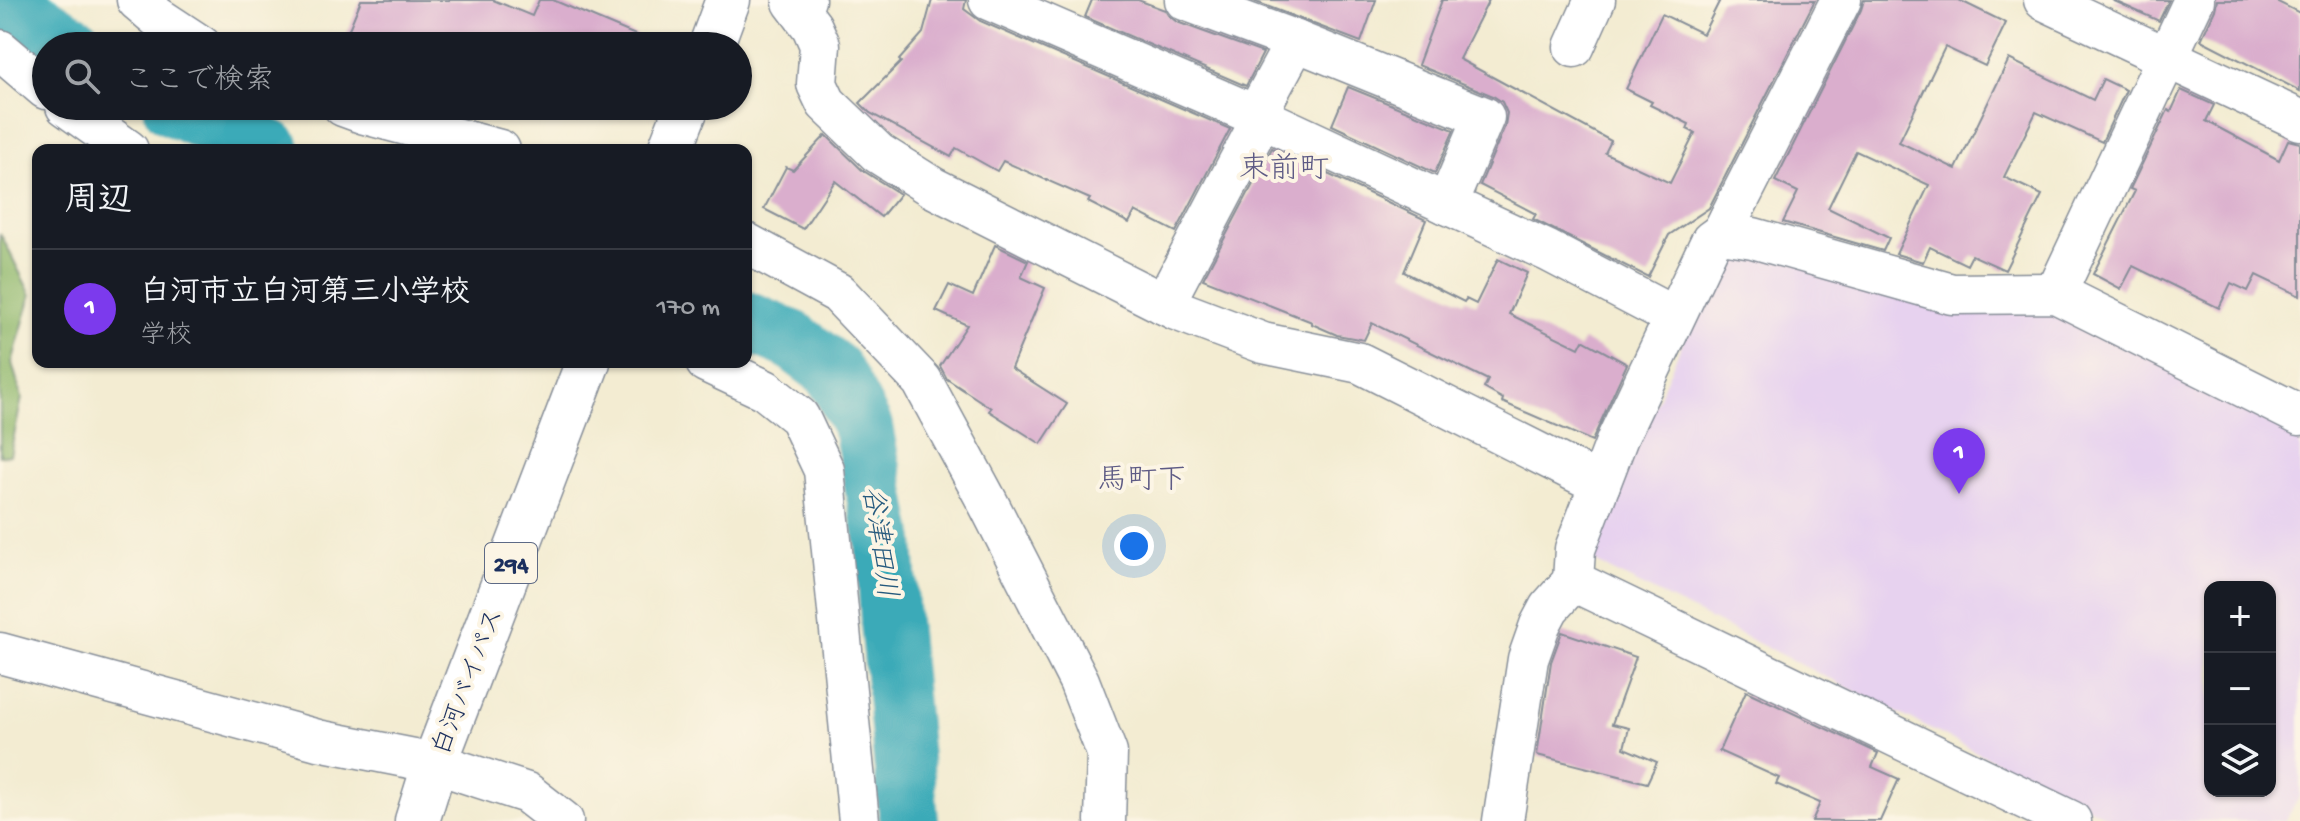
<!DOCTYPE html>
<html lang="ja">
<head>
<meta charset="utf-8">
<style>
  :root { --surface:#171b24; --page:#20242c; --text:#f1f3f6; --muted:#9ea1a6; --line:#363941; --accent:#7c3aed }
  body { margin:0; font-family:"Gochi Hand","Klee One",sans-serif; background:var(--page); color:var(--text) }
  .controls { position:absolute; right:24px; bottom:24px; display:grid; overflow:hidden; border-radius:16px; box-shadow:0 2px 6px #0004 }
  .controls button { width:72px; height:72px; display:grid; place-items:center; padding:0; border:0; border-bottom:2px solid var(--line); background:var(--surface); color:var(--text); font:40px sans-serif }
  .you { position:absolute; left:1134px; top:546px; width:28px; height:28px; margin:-20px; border:6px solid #fff; border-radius:50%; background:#1a73e8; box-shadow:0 0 0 12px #1a73e833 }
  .badge { display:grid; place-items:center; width:52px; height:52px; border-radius:50%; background:var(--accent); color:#fff; font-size:26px; font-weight:700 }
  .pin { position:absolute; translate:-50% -66px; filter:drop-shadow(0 2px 4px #0008) }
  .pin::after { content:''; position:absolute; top:42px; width:28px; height:24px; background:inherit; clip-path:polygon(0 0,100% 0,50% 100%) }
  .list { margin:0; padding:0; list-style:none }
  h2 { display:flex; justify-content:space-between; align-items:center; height:104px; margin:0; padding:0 32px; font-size:34px }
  h2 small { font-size:26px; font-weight:400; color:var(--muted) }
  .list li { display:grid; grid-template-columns:52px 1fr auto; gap:24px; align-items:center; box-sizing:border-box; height:120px; padding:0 32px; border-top:2px solid var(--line) }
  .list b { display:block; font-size:30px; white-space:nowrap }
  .list p { margin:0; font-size:26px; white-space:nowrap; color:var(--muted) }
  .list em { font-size:26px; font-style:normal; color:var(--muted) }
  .icon { flex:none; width:44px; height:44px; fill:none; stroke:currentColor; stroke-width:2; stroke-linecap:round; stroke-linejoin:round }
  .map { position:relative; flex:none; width:2300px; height:821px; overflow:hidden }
  .search { position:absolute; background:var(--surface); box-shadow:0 2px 6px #0004; left:32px; top:32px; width:720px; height:88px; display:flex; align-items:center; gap:20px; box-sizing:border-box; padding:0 28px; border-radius:44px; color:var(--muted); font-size:30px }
  .panel { position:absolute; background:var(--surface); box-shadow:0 2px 6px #0004; left:32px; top:144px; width:720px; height:224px; border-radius:16px }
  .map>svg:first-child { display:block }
</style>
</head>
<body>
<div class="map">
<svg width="2300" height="821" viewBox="0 0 2300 821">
  <rect width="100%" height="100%" fill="#fcf5e5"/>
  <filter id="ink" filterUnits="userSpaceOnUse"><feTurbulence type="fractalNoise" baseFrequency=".0125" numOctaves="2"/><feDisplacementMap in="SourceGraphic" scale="16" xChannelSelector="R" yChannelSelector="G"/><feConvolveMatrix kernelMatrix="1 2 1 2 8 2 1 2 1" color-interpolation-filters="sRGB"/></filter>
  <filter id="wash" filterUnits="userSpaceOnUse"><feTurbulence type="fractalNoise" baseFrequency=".006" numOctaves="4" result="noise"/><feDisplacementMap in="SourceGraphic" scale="32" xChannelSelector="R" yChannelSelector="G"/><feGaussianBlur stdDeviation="1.8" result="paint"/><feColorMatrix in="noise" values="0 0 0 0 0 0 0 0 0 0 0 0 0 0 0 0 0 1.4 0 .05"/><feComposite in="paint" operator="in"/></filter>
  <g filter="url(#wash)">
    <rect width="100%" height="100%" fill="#f3ecd2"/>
    <path fill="#e7d2ef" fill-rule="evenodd" d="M 1723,249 L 2051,310 L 2300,429 L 2300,796 L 2285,821 L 2115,821 L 1589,559 ZM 2210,587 L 2270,587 L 2270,791 L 2210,791 Z"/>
    <path fill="#92b96e" stroke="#567466" stroke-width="2" d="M 0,233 L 31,295 L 12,363 L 22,398 L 10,455 L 0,456 Z"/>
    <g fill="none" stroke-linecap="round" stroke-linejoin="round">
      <g stroke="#3baab8" stroke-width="60">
        <path d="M 8,0 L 25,14 L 75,46"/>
        <path d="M 172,106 L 271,150"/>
        <path d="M 746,321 L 792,340 L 833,371 L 863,427 L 885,542 L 890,622 L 909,821"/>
      </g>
    </g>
    <g id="blocks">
      <g fill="#daaecd">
        <path d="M 361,0 L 493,0 L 532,16 L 539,0 L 553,0 L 659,45 L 342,46 Z"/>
        <path d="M 932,0 L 966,0 L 964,9 L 980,21 L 1230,129 L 1176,232 L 1135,211 L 1129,223 L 1088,202 L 1090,199 L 1003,161 L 997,171 L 956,148 L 951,157 L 870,113 L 860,103 L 901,62 L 899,60 L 923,33 Z"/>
        <path d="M 1092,0 L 1138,0 L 1165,10 L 1168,15 L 1177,22 L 1263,53 L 1246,86 L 1085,17 Z"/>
        <path d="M 1251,0 L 1376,0 L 1361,42 Z"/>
        <path d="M 1442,0 L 1489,0 L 1459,59 L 1611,141 L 1605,153 L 1670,183 L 1695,133 L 1687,129 L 1689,124 L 1650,105 L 1652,102 L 1626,89 L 1662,14 L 1703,34 L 1720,0 L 1815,0 L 1709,208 L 1669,235 L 1648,277 L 1533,219 L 1536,214 L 1480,185 L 1505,126 L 1507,113 L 1502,102 L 1493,96 L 1418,65 Z"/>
        <path d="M 1864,0 L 1959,0 L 2006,23 L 1985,66 L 1945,47 L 1899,142 L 1956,169 L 2009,59 L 2093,100 L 2103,79 L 2126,90 L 2102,142 L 2036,112 L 2004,177 L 2042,195 L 2005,270 L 1972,255 L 1967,265 L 1930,247 L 1923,262 L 1896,254 L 1929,185 L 1856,151 L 1828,208 L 1889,238 L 1883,251 L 1783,222 L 1798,192 L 1775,181 L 1861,10 Z"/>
        <path d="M 2112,0 L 2169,0 L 2159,21 Z"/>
        <path d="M 2217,0 L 2274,0 L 2300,13 L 2300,91 L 2201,40 L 2215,10 Z"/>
        <path d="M 1348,87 L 1454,130 L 1435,173 L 1332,125 Z"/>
        <path d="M 2181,90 L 2214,105 L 2206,121 L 2279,160 L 2288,140 L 2300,143 L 2300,296 L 2256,275 L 2248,291 L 2231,283 L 2219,308 L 2133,266 L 2121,289 L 2093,274 L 2135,191 L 2130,189 L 2168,110 L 2171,112 Z"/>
        <path d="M 826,135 L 862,170 L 900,194 L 881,217 L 835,181 L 803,229 L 764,209 L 786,167 L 793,170 Z"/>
        <path d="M 1272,148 L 1426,220 L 1404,272 L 1464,302 L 1466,299 L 1476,304 L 1498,259 L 1527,273 L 1509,314 L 1579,348 L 1583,340 L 1627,364 L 1592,441 L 1502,402 L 1503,399 L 1484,388 L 1488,380 L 1372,323 L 1364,340 L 1337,335 L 1312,324 L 1312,322 L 1203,279 Z"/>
        <path d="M 995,245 L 1028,261 L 1021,277 L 1045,288 L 1011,368 L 1067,404 L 1041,444 L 989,411 L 991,408 L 947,379 L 940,366 L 967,325 L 936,311 L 949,285 L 973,296 Z"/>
        <path d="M 1562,632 L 1636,657 L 1612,724 L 1629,728 L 1624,748 L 1657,762 L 1647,783 L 1537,755 L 1551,662 Z"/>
        <path d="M 1746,691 L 1878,753 L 1872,767 L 1899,779 L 1880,821 L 1812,821 L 1820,803 L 1776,784 L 1779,778 L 1719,751 Z"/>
      </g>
    </g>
  </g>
  <g filter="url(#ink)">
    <use href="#blocks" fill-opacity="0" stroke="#878e98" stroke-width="2"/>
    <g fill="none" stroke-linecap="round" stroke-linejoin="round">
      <defs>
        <g id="minor">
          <path d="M 137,0 L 157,17 L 201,46"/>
          <path d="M 805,0 L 793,2 L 812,27 L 820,45 L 817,84 L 826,103 L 878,153 L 932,187 L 1176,310 L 1263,343 L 1360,363 L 1600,484"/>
          <path d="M 989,0 L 1262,118 L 1548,251 L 1674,317"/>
          <path d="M 1185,0 L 1296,41 L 1484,117 L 1447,204"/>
          <path d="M 2044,0 L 2300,120"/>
          <path d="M 1574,47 L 1595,0"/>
          <path d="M 0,50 L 46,89"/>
          <path d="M 66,106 L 128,150"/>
          <path d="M 343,106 L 365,114 L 500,150"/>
          <path d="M 1256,115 L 1296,41"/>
          <path d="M 1722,233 L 1841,0"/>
          <path d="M 746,243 L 838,293 L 922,381 L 988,503 L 1079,681 L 1107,753 L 1105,821"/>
          <path d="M 2056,293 L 2194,0"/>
          <path d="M 1164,304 L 1262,118"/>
          <path d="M 706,362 L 765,390 L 799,417 L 824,470 L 859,821"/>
          <path d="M 0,653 L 318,740 L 435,763 L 527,793 L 563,821"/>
          <path d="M 1503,821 L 1528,659 L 1540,625 L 1549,608 L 1573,581"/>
          <path d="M 2071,821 L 1573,581 L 1575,549 L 1618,437 L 1711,241 L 1722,233 L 1753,238 L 1952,294 L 2056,293 L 2300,415"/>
        </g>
        <g id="highway">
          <path d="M 711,46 L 728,0"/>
          <path d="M 670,150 L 687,106"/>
          <path d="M 417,821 L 435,763 L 588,362"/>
        </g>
      </defs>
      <use href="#minor" stroke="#878e98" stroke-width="43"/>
      <use href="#highway" stroke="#878e98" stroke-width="47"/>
      <use href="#minor" stroke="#fff" stroke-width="40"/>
      <use href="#highway" stroke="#fff" stroke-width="44"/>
    </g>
  </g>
  <g text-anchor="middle" stroke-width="8" stroke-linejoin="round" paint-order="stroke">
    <rect fill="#fcf5e5" stroke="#5e6a86" stroke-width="2" x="485" y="543" width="52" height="40" rx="6"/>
    <g font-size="24" font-weight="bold" fill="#1b2f5e">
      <text x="511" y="571">294</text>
    </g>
    <g font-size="26" fill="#1b2f5e" stroke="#fcf5e5">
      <text transform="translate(466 681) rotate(-69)" y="9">白河バイパス</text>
    </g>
    <g font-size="28" font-style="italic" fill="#265a7e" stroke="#fcf5e5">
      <text transform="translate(882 542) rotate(82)" y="10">谷津田川</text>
    </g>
    <g font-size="30" fill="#5e5b85" stroke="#fcf5e5">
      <text x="1284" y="177">束前町</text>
      <text x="1142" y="488">馬町下</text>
    </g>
  </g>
</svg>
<div class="controls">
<button>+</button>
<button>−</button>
<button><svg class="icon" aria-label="layers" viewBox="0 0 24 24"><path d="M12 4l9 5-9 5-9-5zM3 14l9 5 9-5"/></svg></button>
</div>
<div class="you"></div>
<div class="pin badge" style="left:1959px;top:494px">1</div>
<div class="search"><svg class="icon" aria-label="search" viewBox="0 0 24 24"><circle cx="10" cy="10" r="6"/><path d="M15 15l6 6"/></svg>ここで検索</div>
<section class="panel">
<h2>周辺<small></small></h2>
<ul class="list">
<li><span class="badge">1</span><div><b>白河市立白河第三小学校</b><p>学校</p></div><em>170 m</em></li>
</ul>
</section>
</div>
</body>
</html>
